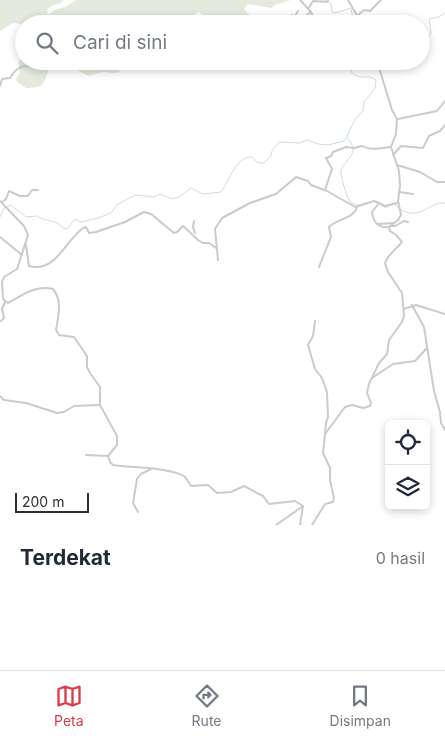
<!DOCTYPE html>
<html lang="id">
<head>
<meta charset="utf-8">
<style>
  :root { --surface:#fff; --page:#f6f6f7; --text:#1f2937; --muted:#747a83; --line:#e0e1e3; --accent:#db3a47 }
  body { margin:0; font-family:Inter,sans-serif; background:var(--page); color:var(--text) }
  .controls { position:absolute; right:15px; bottom:15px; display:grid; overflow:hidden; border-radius:8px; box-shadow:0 2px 8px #0003 }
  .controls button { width:45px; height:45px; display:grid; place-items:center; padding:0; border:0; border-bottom:1px solid var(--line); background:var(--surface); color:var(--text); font:25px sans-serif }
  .scale { position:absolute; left:15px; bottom:12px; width:74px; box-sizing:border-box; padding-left:5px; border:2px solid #2e2e2e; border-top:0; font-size:14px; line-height:18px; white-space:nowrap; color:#2e2e2e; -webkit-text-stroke:4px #fff; paint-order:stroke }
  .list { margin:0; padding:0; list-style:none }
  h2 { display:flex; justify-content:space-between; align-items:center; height:65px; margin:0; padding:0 20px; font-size:21px }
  h2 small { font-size:16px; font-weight:400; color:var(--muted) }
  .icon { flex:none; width:28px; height:28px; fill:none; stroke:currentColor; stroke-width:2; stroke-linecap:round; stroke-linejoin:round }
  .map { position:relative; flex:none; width:445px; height:525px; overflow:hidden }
  .search { position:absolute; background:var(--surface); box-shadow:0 2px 8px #0003; left:15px; right:15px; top:15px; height:55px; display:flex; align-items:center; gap:12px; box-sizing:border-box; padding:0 18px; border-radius:28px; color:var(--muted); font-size:19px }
  .sheet { height:145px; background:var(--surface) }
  nav { display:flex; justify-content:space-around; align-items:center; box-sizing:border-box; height:70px; border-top:1px solid var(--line); background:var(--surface); font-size:14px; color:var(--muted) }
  nav a { display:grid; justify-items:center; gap:2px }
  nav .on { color:var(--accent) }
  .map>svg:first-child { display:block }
</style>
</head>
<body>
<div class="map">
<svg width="445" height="525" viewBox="0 0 445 525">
  <rect width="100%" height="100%" fill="#fff"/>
  <g fill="#e4ebdc">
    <path d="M 0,0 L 64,0 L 59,4 C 54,4 51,6 47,10 L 48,15 L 54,10 L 65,7 L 76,0 L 291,0 L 277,4 L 271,8 L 248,4 L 244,9 C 249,18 261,16 266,24 L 228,24 L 223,19 L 217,23 L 206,24 L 205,17 L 199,12 L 185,19 L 172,17 L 167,24 L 24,24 L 24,29 L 21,24 L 13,23 L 0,31 Z"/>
    <path d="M 24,57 L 24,61 C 34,61 44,59 49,69 C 43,84 45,88 26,88 L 17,82 L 16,79 L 20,73 L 18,62 Z"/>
    <path d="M 65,61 C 83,61 108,56 120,71 C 113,76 110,71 102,72 C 98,73 93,75 89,76 C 82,73 70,66 65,61 Z"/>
  </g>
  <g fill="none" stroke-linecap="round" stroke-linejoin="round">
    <g stroke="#c9ddea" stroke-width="1">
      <path d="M 321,1 L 328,1 L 331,4 L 332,12 L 335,13 L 351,8 L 354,24"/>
      <path d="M 421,43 L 426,42 L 431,33 L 429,19 L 439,17 L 445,13"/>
      <path d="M 348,139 C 349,141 351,143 352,145 C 357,155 343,162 341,171 C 340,176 347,197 350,202 L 356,205 L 359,205"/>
      <path d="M 394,204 C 397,206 400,210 403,211 C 422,219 429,202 445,203"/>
      <path d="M 381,205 L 384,207 L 388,207"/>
      <path d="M 0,217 L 4,208 L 11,205 L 26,217 L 37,216 C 46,222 49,219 57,223 C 61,225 62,228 67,229 L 75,219 L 81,222 L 98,218 L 111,213 L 117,205 L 135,195 L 154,197 L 160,194 L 172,199 L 179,197 L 191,188 L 203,194 L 221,192 C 229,181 236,156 252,157 L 258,163 L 264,163 L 271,156 L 272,151 L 279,142 L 300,143 L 307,140 L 318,144 L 328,145 L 344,141 L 347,137 L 349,131 L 356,118 L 363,111 L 364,102 L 375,88 L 376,80 C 367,73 363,82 351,72 L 352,69 L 361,67 L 369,61"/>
    </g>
    <g stroke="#cbcbcb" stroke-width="2">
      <path d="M 300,0 L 311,12 L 315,20 L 311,24"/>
      <path d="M 348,0 L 362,24"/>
      <path d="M 308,9 L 313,1 L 327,2 L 328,0"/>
      <path d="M 295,16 L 298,11"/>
      <path d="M 357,16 L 364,10 L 370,11 L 381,0"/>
      <path d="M 288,18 L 292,15 L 300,20 L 311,12"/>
      <path d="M 0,86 L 2,79 L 10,78 C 16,67 24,63 36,68"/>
      <path d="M 398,119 L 437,111 L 445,101"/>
      <path d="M 393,155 L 401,146 L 423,148 L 429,136 L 440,131 L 445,125"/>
      <path d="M 397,165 L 420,172 L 437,182 L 445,182"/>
      <path d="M 325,190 L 332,169 L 326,158 L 331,156 L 333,152 L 346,147 L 354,148 L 362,146 C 371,151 381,148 391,147"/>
      <path d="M 399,192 L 413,194"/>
      <path d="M 0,201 L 24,226 L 28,235 L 17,269 L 4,277 L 2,282 L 3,299 L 8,303 C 23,295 35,285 53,289 C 63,301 58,317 56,330 L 59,335 L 74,337 L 87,356 L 87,367 L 90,373 L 100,387 L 100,405 L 117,436 L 117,445 L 108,456 L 110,462 L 113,465 C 131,468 168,467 184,476 C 187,479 189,483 191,486 L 208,485 L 217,493 L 231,492 L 244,486 L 263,496 L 269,504 L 295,501 L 303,506 L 300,525"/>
      <path d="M 2,202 L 6,199 L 9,191 L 20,196 L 28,196 L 32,190 L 38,190"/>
      <path d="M 379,203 L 385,206 L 397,203"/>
      <path d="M 194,221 L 193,227 L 195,233"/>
      <path d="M 378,224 L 393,223"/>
      <path d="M 390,226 L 395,226 L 404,221 L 408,222"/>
      <path d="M 0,237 L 22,255"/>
      <path d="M 26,245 L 29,266 C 56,273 65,241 83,228 L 86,227 L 89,233 L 96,232 L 125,222 L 144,212 L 151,214 L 174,233 L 177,232 L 183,226 L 198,240 L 203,243 L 209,243 L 216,248"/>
      <path d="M 218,260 L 215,229 L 222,218 L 250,203 L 276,194 L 296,177 L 308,181 L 311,185 L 327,191 L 355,207 L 374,201 L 379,203 L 372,212 C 373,223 379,228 389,227"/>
      <path d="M 319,267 L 331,237 L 329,227 C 337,218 353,220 357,207"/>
      <path d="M 412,305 L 424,327 L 434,391 L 440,412 L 441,423 L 445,430"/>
      <path d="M 404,309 L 416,305 L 445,314"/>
      <path d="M 1,321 L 4,318 L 2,309 L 5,302"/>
      <path d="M 315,321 L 313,336 L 308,345 L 315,369 L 322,378 L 327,392 L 328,417 L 326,423 L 325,433"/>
      <path d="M 372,378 L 393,364 L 415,361 L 427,348"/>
      <path d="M 0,396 L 4,400 L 26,403 L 57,413 L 64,412 L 74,406 L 100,405"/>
      <path d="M 86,455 L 108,456"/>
      <path d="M 138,512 L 133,503 L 137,479 L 141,474 L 151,469"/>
      <path d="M 276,525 L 303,506"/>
      <path d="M 312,525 L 325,504 L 333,502 L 334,498 L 330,480 L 330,468 L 323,453 L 325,434 L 345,407 L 352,405 L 363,408 L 370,406 L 371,403 L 367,393 L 369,384 L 379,363 L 387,354 L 389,340 L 402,322 L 404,316 L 402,293 L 388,272 L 385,263 L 388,257 L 402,242 L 396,235 L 390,231 L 389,227 L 398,220 L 401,215 L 398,201 L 400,186 L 399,171 L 391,147 L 396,134 L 397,119 L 392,110 L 377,61"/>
    </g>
  </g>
</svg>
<div class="controls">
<button><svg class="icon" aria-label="locate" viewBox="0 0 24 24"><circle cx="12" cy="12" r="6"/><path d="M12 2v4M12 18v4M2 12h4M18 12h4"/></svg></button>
<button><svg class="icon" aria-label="layers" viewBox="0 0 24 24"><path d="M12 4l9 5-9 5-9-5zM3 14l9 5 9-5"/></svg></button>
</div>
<div class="scale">200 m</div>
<div class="search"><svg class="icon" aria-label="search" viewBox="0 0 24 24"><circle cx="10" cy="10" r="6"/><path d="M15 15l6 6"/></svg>Cari di sini</div>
</div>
<section class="sheet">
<h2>Terdekat<small>0 hasil</small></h2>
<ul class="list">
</ul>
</section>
<nav>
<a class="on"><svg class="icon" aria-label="map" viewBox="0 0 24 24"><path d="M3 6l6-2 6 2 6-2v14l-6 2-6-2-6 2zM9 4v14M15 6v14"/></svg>Peta</a>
<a><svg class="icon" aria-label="directions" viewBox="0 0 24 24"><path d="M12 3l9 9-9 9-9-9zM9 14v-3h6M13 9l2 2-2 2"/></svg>Rute</a>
<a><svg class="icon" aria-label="saved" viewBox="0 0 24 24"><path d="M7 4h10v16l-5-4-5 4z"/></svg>Disimpan</a>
</nav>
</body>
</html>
